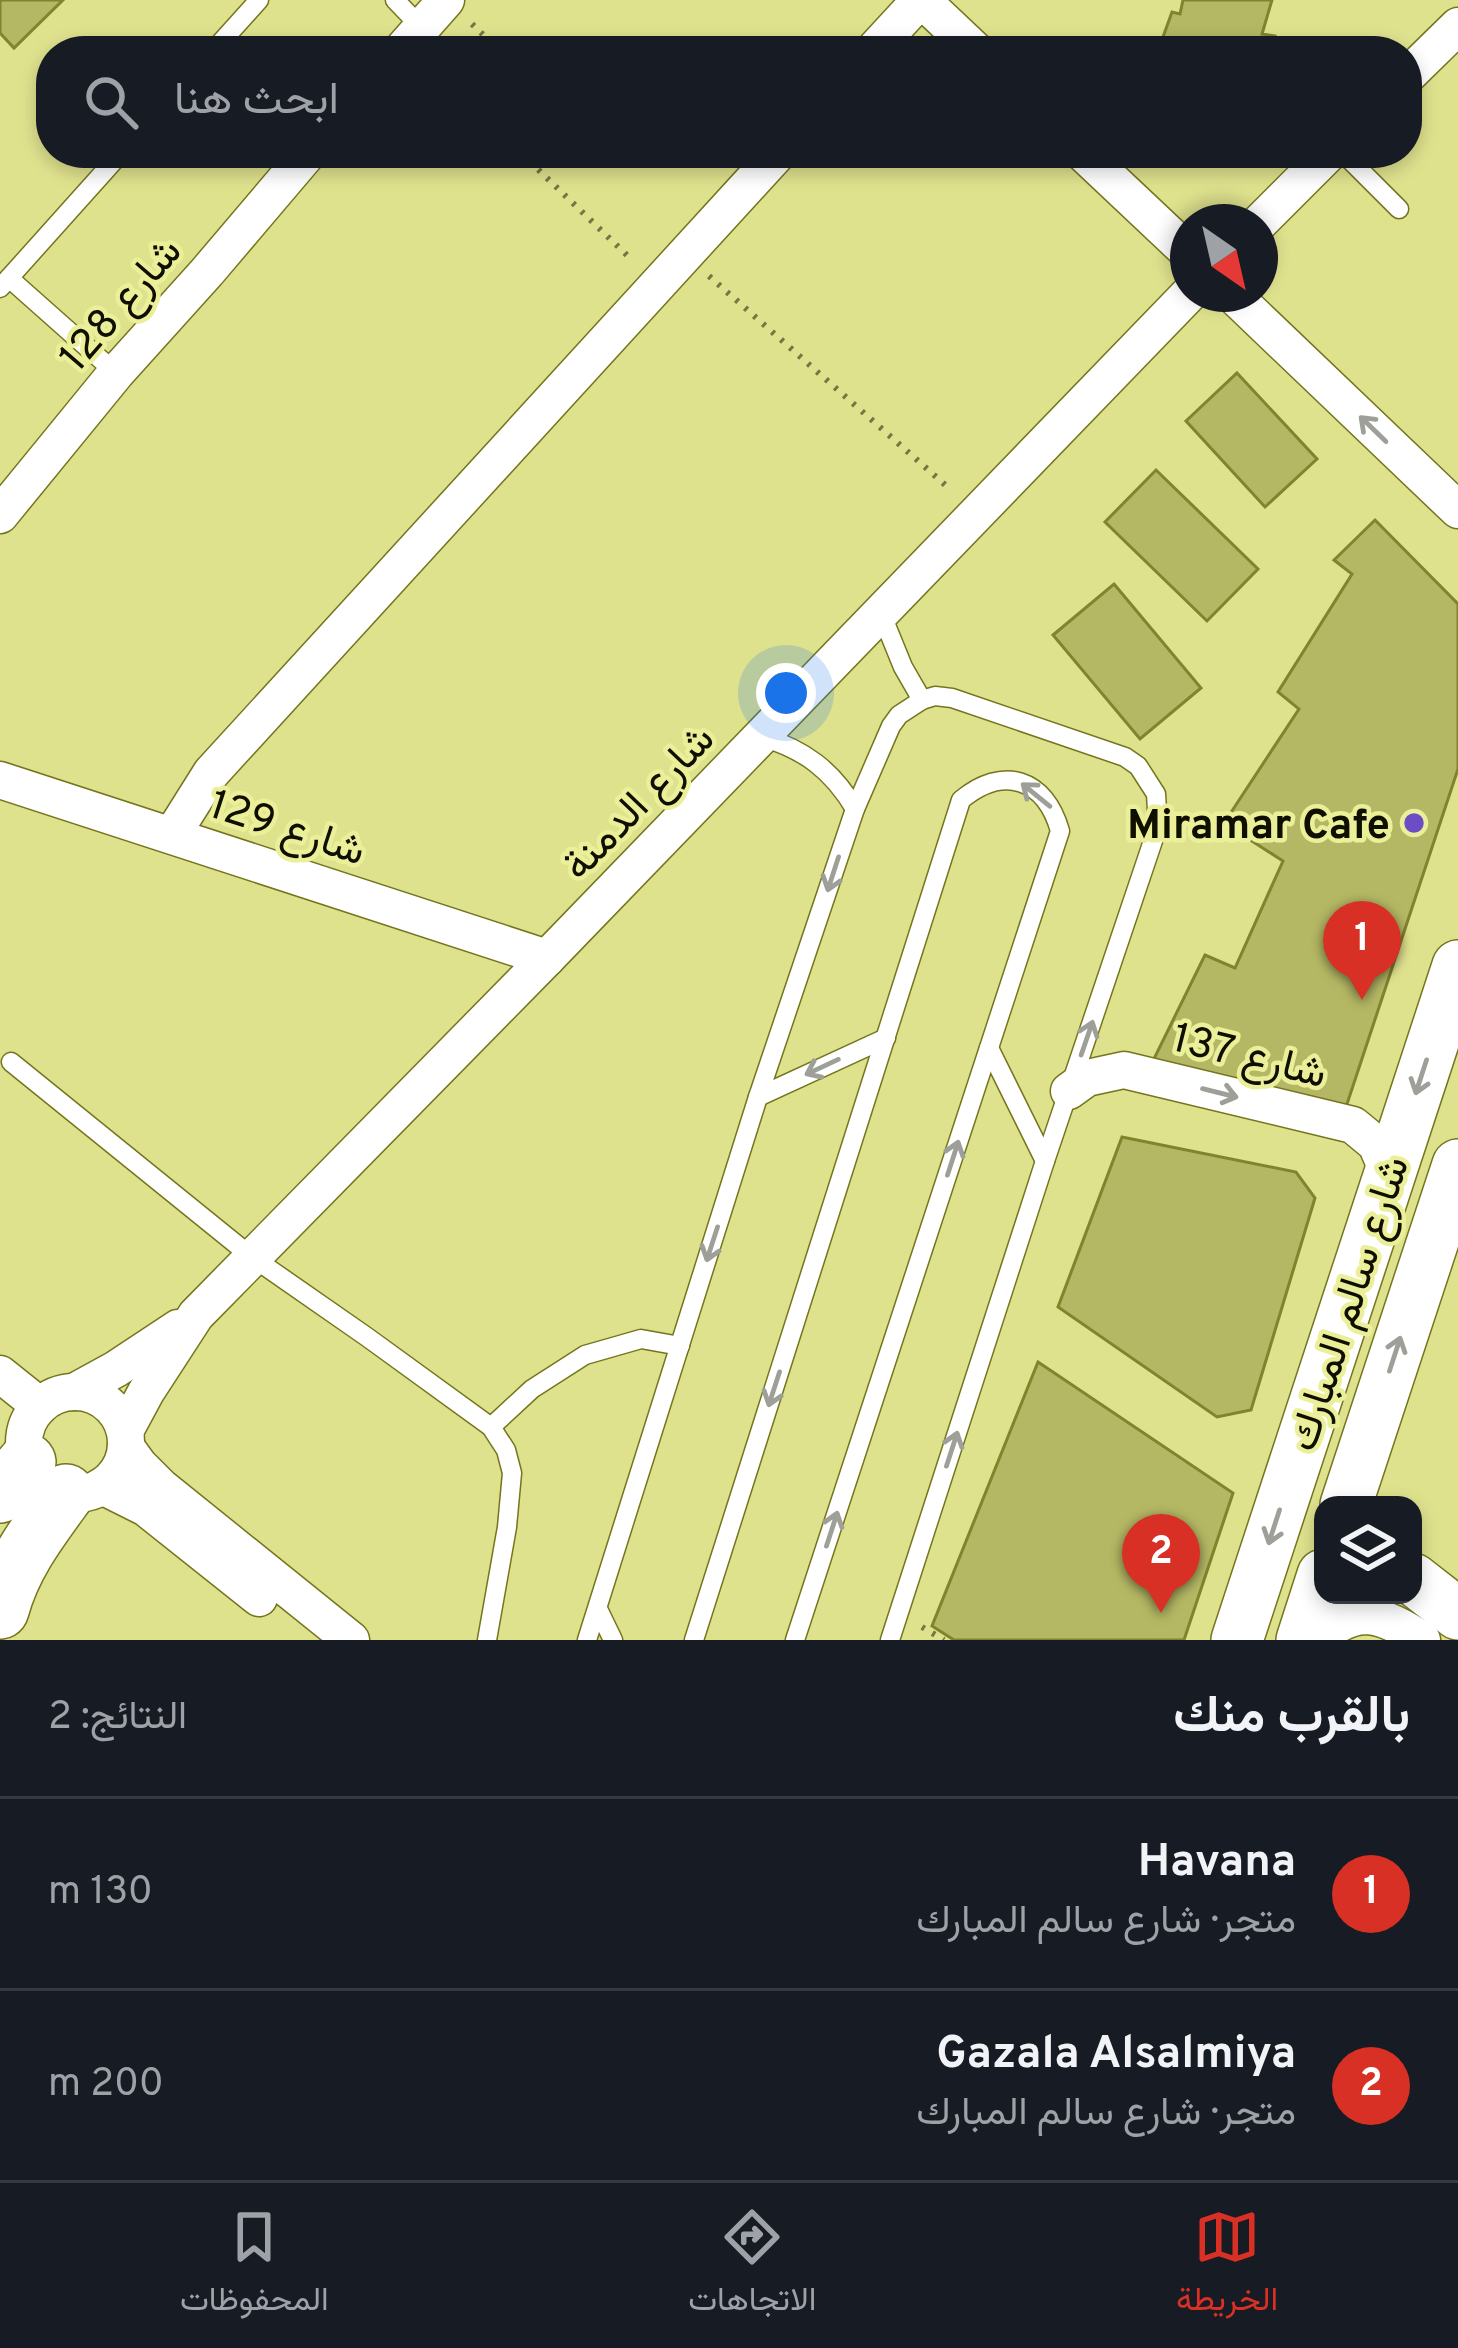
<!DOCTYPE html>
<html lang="ar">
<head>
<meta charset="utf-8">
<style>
  :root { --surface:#171b24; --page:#242831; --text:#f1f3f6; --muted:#9ea1a6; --line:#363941; --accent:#d93025 }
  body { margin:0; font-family:Overpass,Vazirmatn,sans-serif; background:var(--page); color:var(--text); direction:rtl }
  .controls { position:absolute; right:36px; bottom:36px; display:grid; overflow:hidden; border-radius:24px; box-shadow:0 6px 18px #0003 }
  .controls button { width:108px; height:108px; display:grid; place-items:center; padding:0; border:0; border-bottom:3px solid var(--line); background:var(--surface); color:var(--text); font:60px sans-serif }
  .compass { position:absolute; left:1170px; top:204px; width:108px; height:108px; border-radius:50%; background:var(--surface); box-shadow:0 6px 18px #0003; rotate:146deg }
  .you { position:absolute; left:786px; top:693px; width:42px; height:42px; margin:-30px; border:9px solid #fff; border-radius:50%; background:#1a73e8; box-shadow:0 0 0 18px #1a73e833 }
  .badge { display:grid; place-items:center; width:78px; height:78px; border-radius:50%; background:var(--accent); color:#fff; font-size:39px; font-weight:700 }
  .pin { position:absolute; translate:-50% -99px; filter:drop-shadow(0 3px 6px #0008) }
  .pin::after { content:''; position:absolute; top:63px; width:42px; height:36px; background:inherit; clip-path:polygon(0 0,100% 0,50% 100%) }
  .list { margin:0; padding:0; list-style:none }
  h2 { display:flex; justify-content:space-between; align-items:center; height:156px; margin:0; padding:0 48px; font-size:51px }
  h2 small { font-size:39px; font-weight:400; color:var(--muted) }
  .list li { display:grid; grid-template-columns:78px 1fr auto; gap:36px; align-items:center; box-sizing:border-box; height:192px; padding:0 48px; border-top:3px solid var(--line) }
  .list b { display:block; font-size:45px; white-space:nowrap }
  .list p { margin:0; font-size:39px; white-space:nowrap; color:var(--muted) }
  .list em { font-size:39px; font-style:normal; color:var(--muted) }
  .icon { flex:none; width:66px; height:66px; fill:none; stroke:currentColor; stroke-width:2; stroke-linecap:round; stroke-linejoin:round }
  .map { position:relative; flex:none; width:1458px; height:1640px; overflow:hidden; direction:ltr }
  .search { position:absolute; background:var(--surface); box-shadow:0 6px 18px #0003; left:36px; right:36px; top:36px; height:132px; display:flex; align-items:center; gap:30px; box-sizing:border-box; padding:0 42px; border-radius:48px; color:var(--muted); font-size:45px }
  .sheet { height:540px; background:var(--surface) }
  nav { display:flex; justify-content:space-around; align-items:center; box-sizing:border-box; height:168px; border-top:3px solid var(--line); background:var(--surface); font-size:33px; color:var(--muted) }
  nav a { display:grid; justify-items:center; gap:6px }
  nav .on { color:var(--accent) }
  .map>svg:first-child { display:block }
</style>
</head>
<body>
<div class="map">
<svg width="1458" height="1640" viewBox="0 0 1458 1640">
  <rect width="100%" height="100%" fill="#dfe28d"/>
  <g fill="#b4b763" stroke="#81832d" stroke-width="3">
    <path d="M 0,0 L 63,0 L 14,48 L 0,33 Z"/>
    <path d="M 1183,0 L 1272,0 L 1262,34 L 1275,36 L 1272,51 L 1214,51 L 1163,37 L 1172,12 L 1180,14 Z"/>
    <path d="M 1237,373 L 1317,459 L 1265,507 L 1186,421 Z"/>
    <path d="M 1156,470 L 1258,569 L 1207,621 L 1105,522 Z"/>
    <path d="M 1375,520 L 1458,604 L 1458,769 L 1346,1107 L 1149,1069 L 1205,955 L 1235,968 L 1283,861 L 1224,823 L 1299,709 L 1278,692 L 1352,574 L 1334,560 Z"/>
    <path d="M 1114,584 L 1201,688 L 1140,739 L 1053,635 Z"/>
    <path d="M 1122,1137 L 1296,1172 L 1315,1198 L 1251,1410 L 1217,1417 L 1058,1307 Z"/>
    <path d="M 1038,1362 L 1233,1493 L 1184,1640 L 954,1640 L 932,1626 Z"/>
  </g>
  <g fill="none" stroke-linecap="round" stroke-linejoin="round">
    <defs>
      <g id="lane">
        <path d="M 395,0 L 422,28"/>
        <path d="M 213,51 L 259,0"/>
        <path d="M 1343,153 L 1399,209"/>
        <path d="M 9,278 L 116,373"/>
        <path d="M 0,288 L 121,153"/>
        <path d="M 881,613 L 903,667 L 922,700"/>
        <path d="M 762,737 C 804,749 833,771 855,809"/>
        <path d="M 989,1048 L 1045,1161"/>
        <path d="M 11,1062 L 252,1257 L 367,1337 L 491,1427 L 506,1450 L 512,1473 L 507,1527 L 487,1640"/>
        <path d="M 758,1097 L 886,1038"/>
        <path d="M 491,1427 L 532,1389 L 585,1355 L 641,1339 L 680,1346"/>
        <path d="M 598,1609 L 613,1640"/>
        <path d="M 587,1640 L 758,1097 L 855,809 L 891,726 L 899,715 L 922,700 L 935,696 L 952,698 L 1125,757 L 1138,766 L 1156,794 L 1158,826 L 1045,1161 L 890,1640"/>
        <path d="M 694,1640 L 961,800 C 1003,765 1045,778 1060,831 L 795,1640"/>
      </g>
      <g id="street">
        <path d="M 922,0 L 976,51"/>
        <path d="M 401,51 L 446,0"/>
        <path d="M 873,51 L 920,0"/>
        <path d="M 1407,76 L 1458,26"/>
        <path d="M 1083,153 L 1188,252"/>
        <path d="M 1260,222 L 1329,153"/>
        <path d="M 1232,294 L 1458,510"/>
        <path d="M 0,515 L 116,373 L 207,272 L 308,153"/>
        <path d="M 0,780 L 547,958"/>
        <path d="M 172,835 L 211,773 L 778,153"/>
        <path d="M 1069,1091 L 1087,1078 L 1124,1070 L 1353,1125 L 1376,1144 L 1389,1174"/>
        <path d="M 0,1374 L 40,1406"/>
        <path d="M 74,1392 L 116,1369 L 178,1328"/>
        <circle cx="75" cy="1443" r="51"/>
        <path d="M 125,1431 L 146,1392 L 196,1315 L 547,958 L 1189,294"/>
        <path d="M 126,1447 L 139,1465 L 161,1487 L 351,1640"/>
        <path d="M 102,1486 L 146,1508 L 259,1598"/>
        <path d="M 1318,1640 C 1355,1604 1382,1613 1422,1640"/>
      </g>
      <g id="secondary">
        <path d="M 1346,1505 L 1458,1165"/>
        <path d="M 1413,1579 L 1458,1614"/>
        <path d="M 1237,1640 L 1458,966"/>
        <path d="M 1302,1640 L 1323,1575"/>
      </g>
      <g id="primary">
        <path d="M 0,1494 L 27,1462"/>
        <path d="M 0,1610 C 12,1565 39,1530 66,1493"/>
      </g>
    </defs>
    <use href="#lane" stroke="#74751d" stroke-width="21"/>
    <use href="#street" stroke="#74751d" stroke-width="39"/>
    <use href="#secondary" stroke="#74751d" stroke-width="54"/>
    <use href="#primary" stroke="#74751d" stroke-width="60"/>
    <g stroke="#747645" stroke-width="6" stroke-dasharray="3 9" stroke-linecap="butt">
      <path d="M 472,24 L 500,51"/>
      <path d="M 521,153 L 633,261"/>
      <path d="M 709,276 L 951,490"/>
      <path d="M 922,1627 L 944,1640"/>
    </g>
    <use href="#lane" stroke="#fff" stroke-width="18"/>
    <use href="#street" stroke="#fff" stroke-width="36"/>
    <use href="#secondary" stroke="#fff" stroke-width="51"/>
    <use href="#primary" stroke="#fff" stroke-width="57"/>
  </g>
  <defs><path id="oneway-shaft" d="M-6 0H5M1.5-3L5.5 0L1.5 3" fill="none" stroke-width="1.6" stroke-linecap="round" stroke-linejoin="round" transform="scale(3)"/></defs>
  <g stroke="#9f9f99">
    <use href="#oneway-shaft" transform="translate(1373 429) rotate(-136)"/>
    <use href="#oneway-shaft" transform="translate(1036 795) rotate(-141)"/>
    <use href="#oneway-shaft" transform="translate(833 874) rotate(108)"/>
    <use href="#oneway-shaft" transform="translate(1087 1038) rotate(-71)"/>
    <use href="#oneway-shaft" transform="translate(822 1067) rotate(155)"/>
    <use href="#oneway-shaft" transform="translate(1421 1077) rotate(108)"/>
    <use href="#oneway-shaft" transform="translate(1220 1093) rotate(14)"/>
    <use href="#oneway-shaft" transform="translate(953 1158) rotate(-72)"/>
    <use href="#oneway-shaft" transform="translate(712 1244) rotate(108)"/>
    <use href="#oneway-shaft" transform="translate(1395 1354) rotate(-72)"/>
    <use href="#oneway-shaft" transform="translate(774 1389) rotate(108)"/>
    <use href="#oneway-shaft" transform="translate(952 1449) rotate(-72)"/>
    <use href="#oneway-shaft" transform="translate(1274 1527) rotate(108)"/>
    <use href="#oneway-shaft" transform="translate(832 1529) rotate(-72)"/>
  </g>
  <circle fill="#6c4dc6" stroke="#ecef9a" stroke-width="4.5" cx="1414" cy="823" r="12"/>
  <g text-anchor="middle" stroke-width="9" stroke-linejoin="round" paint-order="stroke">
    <g font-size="42" fill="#0f0f00" stroke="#ecef9a">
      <text transform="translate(119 303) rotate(-49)" y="15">شارع 128</text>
      <text transform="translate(637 801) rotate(-46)" y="15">شارع الدمنة</text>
      <text transform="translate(288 826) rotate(18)" y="15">شارع 129</text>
      <text transform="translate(1250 1054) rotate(14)" y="15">شارع 137</text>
      <text transform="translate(1347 1303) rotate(-72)" y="15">شارع سالم المبارك</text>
    </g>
    <g font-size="42" font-weight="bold" fill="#0f0f00" stroke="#ecef9a" text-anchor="end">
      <text x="1390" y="838">Miramar Cafe</text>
    </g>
  </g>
</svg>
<div class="controls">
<button><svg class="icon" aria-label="layers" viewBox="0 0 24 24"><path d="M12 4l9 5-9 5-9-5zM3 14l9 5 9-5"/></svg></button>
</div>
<svg class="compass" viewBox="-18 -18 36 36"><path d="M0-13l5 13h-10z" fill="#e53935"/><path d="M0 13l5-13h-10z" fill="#9ea1a6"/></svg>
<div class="you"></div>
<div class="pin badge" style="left:1362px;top:1000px">1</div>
<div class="pin badge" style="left:1161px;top:1613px">2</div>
<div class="search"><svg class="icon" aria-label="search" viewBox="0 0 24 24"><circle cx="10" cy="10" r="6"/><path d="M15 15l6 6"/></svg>ابحث هنا</div>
</div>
<section class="sheet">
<h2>بالقرب منك<small>النتائج: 2</small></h2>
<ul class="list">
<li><span class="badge">1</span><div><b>Havana</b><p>متجر · شارع سالم المبارك</p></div><em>130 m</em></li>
<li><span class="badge">2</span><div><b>Gazala Alsalmiya</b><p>متجر · شارع سالم المبارك</p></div><em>200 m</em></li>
</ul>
</section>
<nav>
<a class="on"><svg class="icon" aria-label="map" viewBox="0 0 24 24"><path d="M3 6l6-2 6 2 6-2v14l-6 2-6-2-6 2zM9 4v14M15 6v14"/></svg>الخريطة</a>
<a><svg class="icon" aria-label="directions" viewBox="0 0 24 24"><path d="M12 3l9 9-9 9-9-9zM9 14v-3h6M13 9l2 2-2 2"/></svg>الاتجاهات</a>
<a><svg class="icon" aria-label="saved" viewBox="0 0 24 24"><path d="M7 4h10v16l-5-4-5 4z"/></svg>المحفوظات</a>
</nav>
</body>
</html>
